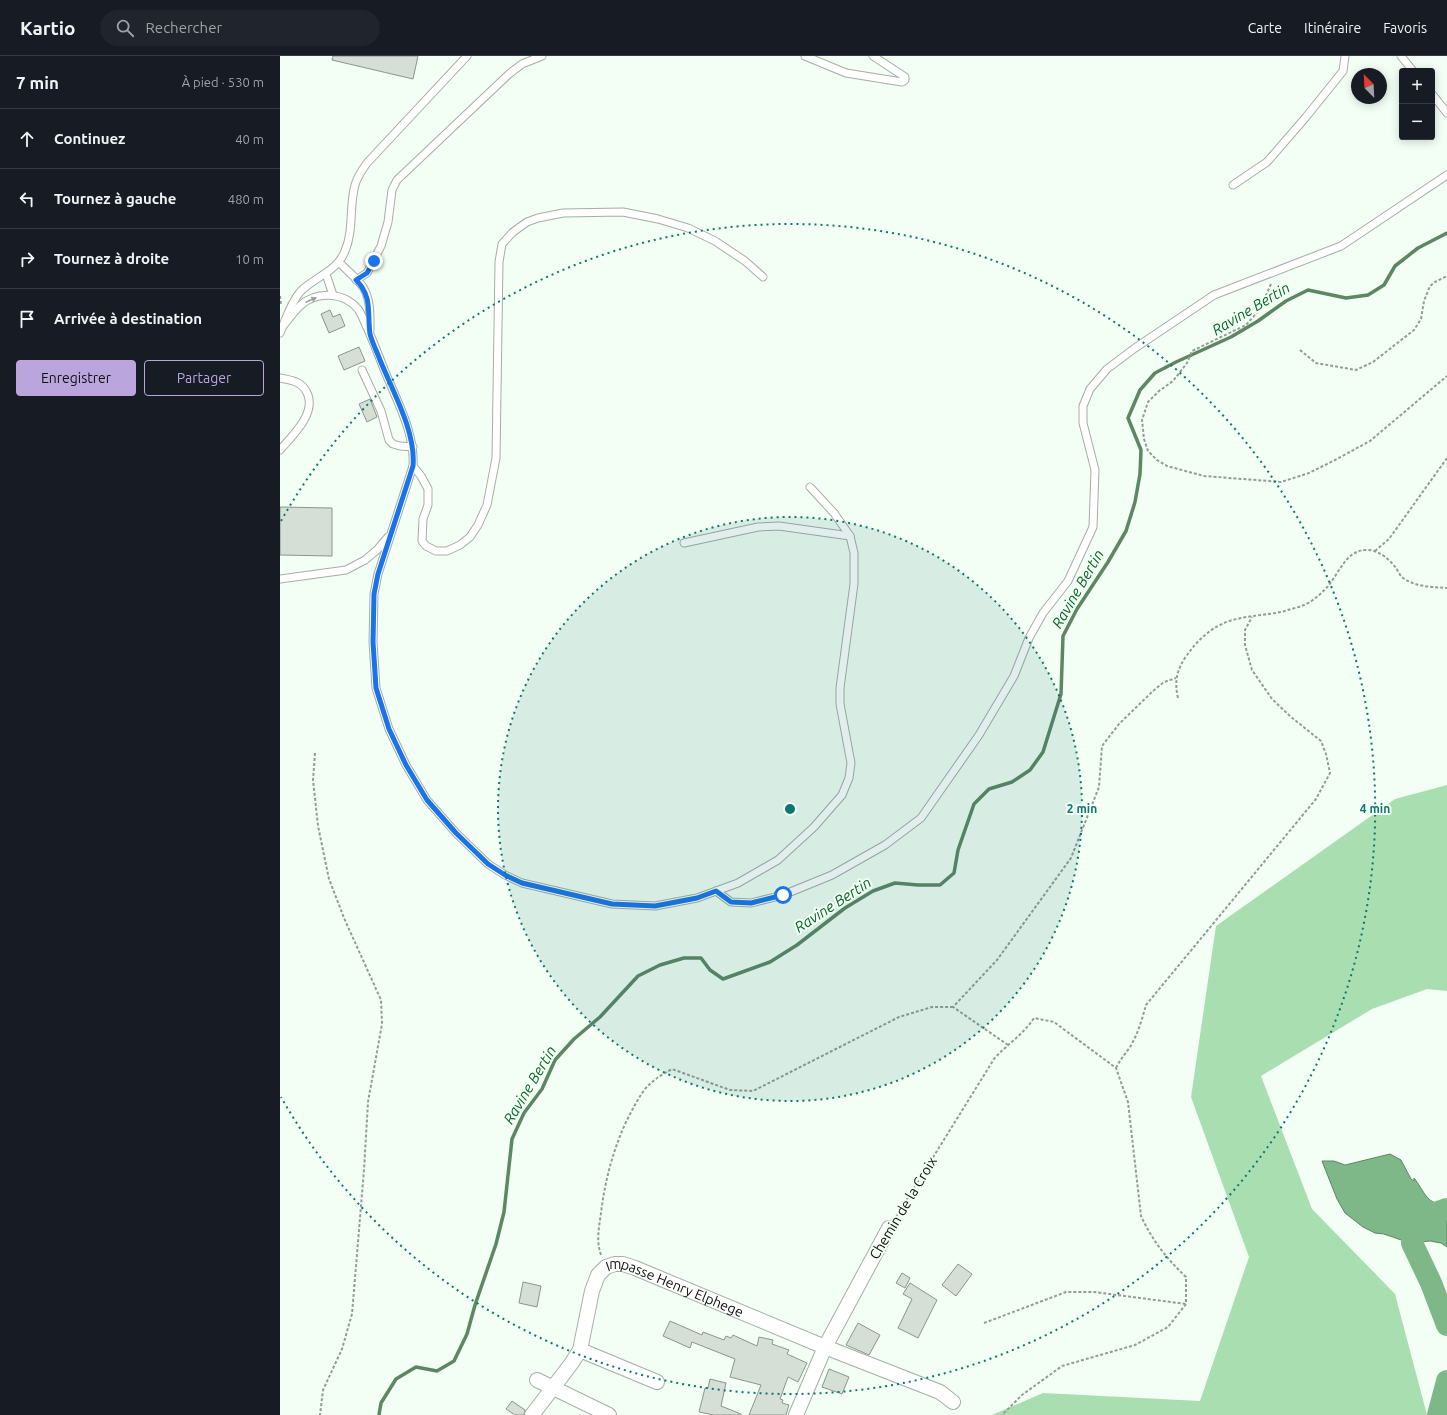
<!DOCTYPE html>
<html lang="fr">
<head>
<meta charset="utf-8">
<style>
  :root { --surface:#171b24; --page:#20242c; --text:#f1f3f6; --muted:#9ea1a6; --line:#363941; --accent:#baa5dd }
  body { margin:0; font-family:Ubuntu,sans-serif; background:var(--page); color:var(--text) }
  .controls { position:absolute; right:12px; top:12px; display:grid; overflow:hidden; border-radius:4px; box-shadow:0 2px 10px #0003 }
  .controls button { width:36px; height:36px; display:grid; place-items:center; padding:0; border:0; border-bottom:1px solid var(--line); background:var(--surface); color:var(--text); font:20px sans-serif }
  .compass { position:absolute; left:1071px; top:12px; width:36px; height:36px; border-radius:50%; background:var(--surface); box-shadow:0 2px 10px #0003; rotate:336deg }
  .stop { position:absolute; width:12px; height:12px; margin:-9px; border:3px solid #1a73e8; border-radius:50%; background:#fff }
  .stop.end { background:#1a73e8; border-color:#fff; box-shadow:0 1px 4px #0008 }
  .list { margin:0; padding:0; list-style:none }
  h2 { display:flex; justify-content:space-between; align-items:center; height:52px; margin:0; padding:0 16px; font-size:17px }
  h2 small { font-size:13px; font-weight:400; color:var(--muted) }
  .list li { display:grid; grid-template-columns:26px 1fr auto; gap:12px; align-items:center; box-sizing:border-box; height:60px; padding:0 16px; border-top:1px solid var(--line) }
  .list b { display:block; font-size:15px; white-space:nowrap }
  .list em { font-size:13px; font-style:normal; color:var(--muted) }
  .actions { display:flex; gap:8px; padding:12px 16px }
  .actions a { flex:1; padding:9px 0; border:1px solid var(--accent); border-radius:4px; text-align:center; font-size:14px; color:var(--accent) }
  .actions .main { background:var(--accent); color:#111 }
  .icon { flex:none; width:22px; height:22px; fill:none; stroke:currentColor; stroke-width:2; stroke-linecap:round; stroke-linejoin:round }
  .map { position:relative; flex:none; width:1167px; height:1359px; overflow:hidden }
  header { display:flex; align-items:center; gap:24px; box-sizing:border-box; height:56px; padding:0 20px; background:var(--surface); border-bottom:1px solid var(--line) }
  header strong { font-size:19px }
  nav { display:flex; gap:22px; margin-inline-start:auto; font-size:14px }
  .search { width:280px; height:36px; background:var(--page); display:flex; align-items:center; gap:10px; box-sizing:border-box; padding:0 14px; border-radius:22px; color:var(--muted); font-size:15px }
  main { display:flex }
  aside { flex:1; background:var(--surface) }
  .map>svg:first-child { display:block }
</style>
</head>
<body>
<header>
<strong>Kartio</strong>
<div class="search"><svg class="icon" aria-label="search" viewBox="0 0 24 24"><circle cx="10" cy="10" r="6"/><path d="M15 15l6 6"/></svg>Rechercher</div>
<nav><a>Carte</a><a>Itinéraire</a><a>Favoris</a></nav>
</header>
<main>
<aside>
<h2>7 min<small>À pied · 530 m</small></h2>
<ul class="list">
<li><svg class="icon" aria-label="ahead" viewBox="0 0 24 24"><path d="M12 20V5M6 11l6-6 6 6"/></svg><div><b>Continuez</b></div><em>40 m</em></li>
<li><svg class="icon" aria-label="left" viewBox="0 0 24 24"><path d="M17 20v-9H6M10 6l-5 5 5 5"/></svg><div><b>Tournez à gauche</b></div><em>480 m</em></li>
<li><svg class="icon" aria-label="right" viewBox="0 0 24 24"><path d="M7 20v-9h11M14 6l5 5-5 5"/></svg><div><b>Tournez à droite</b></div><em>10 m</em></li>
<li><svg class="icon" aria-label="arrive" viewBox="0 0 24 24"><path d="M6 21V4h12l-3 4 3 4H6"/></svg><div><b>Arrivée à destination</b></div></li>
</ul>
<div class="actions"><a class="main">Enregistrer</a><a>Partager</a></div>
</aside>
<div class="map">
<svg width="1167" height="1359" viewBox="0 0 1167 1359">
  <rect width="100%" height="100%" fill="#f3fef4"/>
  <path fill="#a9deb1" d="M 1167,729 L 1167,935 L 1147,933 L 1092,953 L 981,1020 L 1032,1153 L 1115,1238 L 1147,1359 L 712,1359 L 763,1337 L 920,1345 L 969,1201 L 911,1041 L 936,870 L 1115,743 Z"/>
  <path fill="#7fb888" stroke="#5d8663" d="M 1110,1098 L 1121,1104 L 1131,1123 L 1134,1125 L 1134,1122 C 1144,1134 1148,1153 1167,1146 L 1167,1191 L 1161,1187 L 1150,1185 L 1130,1187 L 1104,1178 L 1095,1177 L 1083,1171 L 1065,1157 L 1057,1143 L 1042,1105 L 1054,1105 L 1065,1109 Z"/>
  <g fill="none" stroke-linecap="round" stroke-linejoin="round">
    <path stroke="#5d8663" stroke-width="3.5" d="M 99,1359 L 101,1347 L 116,1323 L 136,1311 L 157,1315 L 174,1305 L 187,1278 L 195,1249 L 216,1188 L 224,1156 L 232,1083 L 244,1057 L 262,1033 L 275,1004 L 294,983 L 320,961 L 358,920 L 380,909 L 404,902 L 421,902 L 430,914 L 443,923 L 490,906 L 517,889 L 565,852 L 593,835 L 615,827 L 638,829 L 660,829 L 674,817 L 678,794 L 694,748 L 709,733 L 732,726 L 750,714 L 763,696 L 781,638 L 783,580 L 797,553 L 828,506 L 846,475 L 855,446 L 860,418 L 861,394 L 848,362 L 860,334 L 875,317 L 896,306 L 951,281 L 978,265 L 1006,245 L 1028,234 L 1066,242 L 1088,239 L 1104,229 L 1115,210 L 1138,192 L 1167,177"/>
    <g stroke="#7fb888" stroke-width="22">
      <path d="M 1167,1153 L 1146,1160 L 1137,1167 L 1133,1178 L 1132,1187 L 1151,1227 L 1167,1269"/>
      <path d="M 1158,1359 L 1167,1325"/>
    </g>
  </g>
  <g fill="#d5dfd6" stroke="#8b958d">
    <path d="M 53,0 L 138,0 L 133,23 L 52,4 Z"/>
    <path d="M 50,254 L 53,261 L 60,258 L 65,270 L 49,277 L 41,258 Z"/>
    <path d="M 79,291 L 85,305 L 64,314 L 58,300 Z"/>
    <path d="M 90,343 L 97,361 L 87,366 L 79,348 Z"/>
    <path d="M 0,451 L 52,452 L 52,500 L 0,499 Z"/>
    <path d="M 678,1208 L 692,1218 L 676,1240 L 662,1229 Z"/>
    <path d="M 622,1217 L 630,1222 L 625,1232 L 616,1227 Z"/>
    <path d="M 243,1226 L 261,1230 L 257,1251 L 239,1247 Z"/>
    <path d="M 630,1227 L 657,1244 L 638,1282 L 618,1272 L 632,1243 L 623,1238 Z"/>
    <path d="M 390,1265 L 422,1279 L 423,1276 L 444,1284 L 446,1280 L 451,1282 L 453,1279 L 477,1290 L 479,1281 L 493,1284 L 492,1288 L 509,1294 L 507,1298 L 527,1307 L 518,1326 L 508,1321 L 500,1343 L 503,1344 L 502,1347 L 509,1349 L 506,1359 L 469,1359 L 481,1329 L 450,1321 L 455,1303 L 412,1286 L 410,1292 L 383,1280 Z"/>
    <path d="M 578,1267 L 600,1279 L 589,1299 L 566,1289 Z"/>
    <path d="M 549,1313 L 569,1321 L 562,1338 L 542,1331 Z"/>
    <path d="M 430,1323 L 446,1327 L 441,1350 L 461,1358 L 461,1359 L 434,1359 L 419,1356 L 425,1332 L 428,1332 Z"/>
    <path d="M 232,1345 L 245,1354 L 244,1359 L 235,1359 L 226,1353 Z"/>
  </g>
  <g fill="none" stroke-linecap="round" stroke-linejoin="round">
    <defs>
      <g id="service">
        <path d="M 525,0 L 566,17 L 622,26 L 625,24 L 625,21 L 593,0"/>
        <path d="M 1121,0 L 1133,15"/>
        <path d="M 1152,38 L 1167,57"/>
        <path d="M 953,129 L 987,106 L 1026,61 L 1063,15 L 1065,0"/>
        <path d="M 59,206 C 66,214 77,222 83,231 C 91,244 90,260 90,274"/>
        <path d="M 46,218 L 53,239"/>
        <path d="M 76,224 L 87,217 L 101,190 L 108,166 L 112,134 L 117,124 L 229,18 L 242,8 L 262,0"/>
        <path d="M 3,270 C 9,263 14,255 21,249 C 37,235 64,236 78,253 C 81,257 83,263 85,267 C 93,284 99,301 106,318 C 118,347 135,378 133,410 L 98,518 L 94,538 L 93,586 L 96,632 L 109,673 L 126,709 L 147,744 L 176,777 L 208,808 L 225,819 L 242,827 L 332,848 L 375,850 L 417,842 L 458,827 L 498,804 L 534,771 L 562,739 L 569,722 L 571,707 L 560,648 L 560,632 L 574,528 L 574,497 L 570,480 L 554,457 L 530,431"/>
        <path d="M 0,277 C 6,263 10,248 20,236 C 34,221 57,216 65,195 C 74,174 69,150 75,129 C 77,121 82,114 87,107 L 187,0"/>
        <path d="M 82,314 L 101,355 L 109,384 L 113,388 L 120,390 L 133,391"/>
        <path d="M 0,322 C 6,323 13,324 18,327 C 22,329 26,334 28,339 C 35,359 12,380 0,394"/>
        <path d="M 133,410 L 141,420 L 148,433 L 148,449 L 143,463 L 142,485 L 146,490 L 156,495 L 167,495 L 180,489 L 190,481 L 198,469 L 207,449 L 216,402 L 219,206 L 222,188 L 233,176 L 247,166 L 258,162 L 283,157 L 343,156 L 378,163 L 408,172 L 435,185 L 465,205 L 483,221"/>
        <path d="M 404,487 L 478,471 L 499,470 L 570,480"/>
        <path d="M 0,523 L 66,514 L 85,504 L 97,494 L 108,481"/>
        <path d="M 436,835 L 451,846 L 471,847 L 503,839 L 552,819 L 605,789 L 641,762 L 699,679 L 734,620 L 749,582 L 763,557 L 788,525 L 813,471 L 815,414 L 803,367 L 803,350 L 810,333 L 827,313 L 855,292 L 934,239 L 1061,190 L 1167,119"/>
      </g>
      <g id="minor">
        <path d="M 300,1294 L 377,1326"/>
        <path d="M 257,1324 L 329,1359"/>
        <path id="s1" d="M 252,1359 L 291,1308 L 300,1294 L 312,1235 L 318,1219 L 326,1211 L 335,1208 L 343,1208 L 355,1212 L 545,1291 L 660,1336 L 673,1346"/>
        <path d="M 516,1359 L 545,1291 L 609,1172"/>
      </g>
    </defs>
    <use href="#service" stroke="#a3aea5" stroke-width="9"/>
    <use href="#minor" stroke="#a3aea5" stroke-width="16"/>
    <g stroke="#949c95" stroke-width="2" stroke-dasharray="3 2" stroke-linecap="butt">
      <path d="M 991,228 L 980,253 L 966,269 L 912,295 L 907,307 L 893,325 L 879,335 L 868,346 L 862,364 L 864,383 L 868,395 L 877,404 L 887,410 L 924,420 L 1001,426 L 1029,417 L 1055,404 L 1090,385 L 1167,320"/>
      <path d="M 0,240 L 1,249"/>
      <path d="M 1020,294 L 1036,307 L 1076,314 L 1093,306 L 1134,274 L 1141,263 L 1144,245 L 1150,230 L 1155,226 L 1167,220"/>
      <path d="M 1095,495 L 1109,483 L 1167,402"/>
      <path d="M 898,642 C 894,625 897,613 907,599 C 919,582 936,567 957,563 C 973,559 989,559 1005,555 C 1013,552 1022,551 1030,546 C 1037,541 1043,536 1048,530 C 1060,516 1067,492 1089,494 C 1100,495 1110,504 1116,512 C 1118,515 1120,520 1123,522 C 1136,531 1152,531 1167,532"/>
      <path d="M 35,697 L 33,724 L 38,770 L 49,823 L 64,862 L 101,944 L 102,968 L 88,1046 L 84,1114 L 72,1258 L 62,1293 L 43,1334 L 40,1359"/>
      <path d="M 728,989 L 673,951 L 717,904 L 791,802 L 819,731 L 822,690 L 839,668 L 873,635 L 884,626 L 896,622"/>
      <path d="M 836,1012 C 840,1004 845,998 850,991 C 858,978 862,963 866,949 L 1036,743 L 1050,717 L 1046,698 L 1041,685 L 1011,661 L 992,643 L 972,614 L 965,589 L 965,574 L 972,561"/>
      <path d="M 616,1161 L 714,1003 C 727,988 743,979 754,962 L 774,966 L 836,1012 L 848,1046 L 861,1160 C 872,1184 887,1203 906,1221 L 906,1248 L 888,1271 L 855,1289 L 782,1310 L 742,1339 L 722,1359"/>
      <path d="M 321,1199 C 316,1185 319,1171 321,1157 C 325,1125 332,1098 345,1068 C 351,1056 357,1044 365,1033 C 373,1024 381,1019 392,1013 L 450,1034 L 473,1035 L 619,961 L 652,951 L 673,951"/>
      <path d="M 704,1267 L 786,1236 L 814,1236 L 906,1248"/>
    </g>
    <use href="#service" stroke="#fff" stroke-width="7"/>
    <use href="#minor" stroke="#fff" stroke-width="14"/>
  </g>
  <defs><path id="oneway-solid" d="M-6-.8H1V-3.2L6.5 0L1 3.2V.8H-6Z"/></defs>
  <use fill="#9ea09f" href="#oneway-solid" transform="translate(31 244) rotate(-24)"/>
  <g fill="none" stroke-linecap="round" stroke-linejoin="round">
    <path stroke="#1a73e8" stroke-width="5" d="M 94,205 L 87,217 L 76,224 C 93,241 87,257 90,278 C 92,286 97,296 100,304 C 113,336 136,376 133,410 L 98,518 L 94,538 L 93,586 L 96,632 L 109,673 L 126,709 L 147,744 L 176,777 L 208,808 L 225,819 L 242,827 L 332,848 L 375,850 L 417,842 L 436,835 L 451,846 L 471,847 L 503,839"/>
  </g>
  <circle cx="510" cy="753" r="292" fill="#0f766e" fill-opacity=".12"/>
  <g fill="none" stroke="#0f766e" stroke-width="2" stroke-dasharray="2 4">
    <circle cx="510" cy="753" r="292"/>
    <path d="M1 465A585 585 0 1 1 1 1041"/>
  </g>
  <g text-anchor="middle" stroke-width="4" stroke-linejoin="round" paint-order="stroke">
    <g font-size="14" fill="#0d110e" stroke="#f3fef4">
      <text transform="translate(623 1152) rotate(-59)" y="5">Chemin de la Croix</text>
      <text dy="5" stroke="none"><textPath href="#s1" startOffset="243">Impasse Henry Elphege</textPath></text>
    </g>
    <g font-size="15" font-style="italic" fill="#096529" stroke="#f3fef4">
      <text transform="translate(971 253) rotate(-31)" y="5">Ravine Bertin</text>
      <text transform="translate(798 533) rotate(-60)" y="5">Ravine Bertin</text>
      <text transform="translate(553 849) rotate(-33)" y="5">Ravine Bertin</text>
      <text transform="translate(250 1029) rotate(-59)" y="5">Ravine Bertin</text>
    </g>
  </g>
  <circle cx="510" cy="753" r="6" fill="#0f766e" stroke="#f3fef4" stroke-width="2"/>
  <g font-size="12" text-anchor="middle" font-weight="bold" fill="#0f766e" stroke="#f3fef4" stroke-width="4" stroke-linejoin="round" paint-order="stroke">
    <text x="802" y="757">2 min</text>
    <text x="1095" y="757">4 min</text>
  </g>
</svg>
<div class="controls">
<button>+</button>
<button>−</button>
</div>
<svg class="compass" viewBox="-18 -18 36 36"><path d="M0-13l5 13h-10z" fill="#e53935"/><path d="M0 13l5-13h-10z" fill="#9ea1a6"/></svg>
<div class="stop" style="left:503px;top:839px"></div>
<div class="stop end" style="left:94px;top:205px"></div>
</div>
</main>
</body>
</html>
